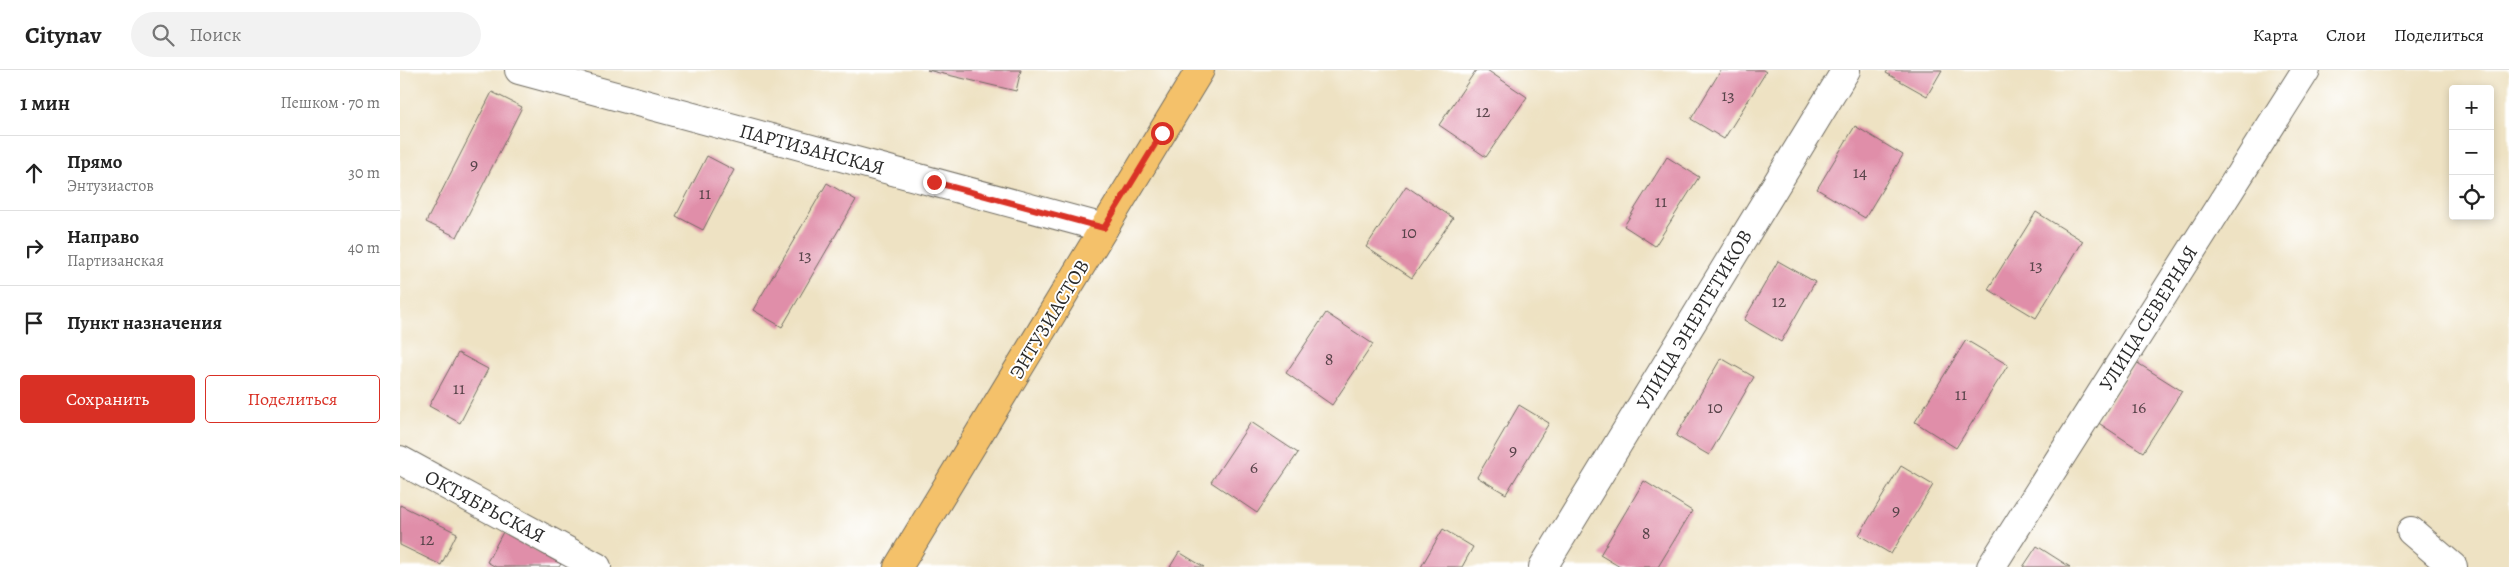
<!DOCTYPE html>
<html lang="ru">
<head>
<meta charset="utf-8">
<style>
  :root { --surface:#fff; --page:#f2f2f2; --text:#222; --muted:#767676; --line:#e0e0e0; --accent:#d93025 }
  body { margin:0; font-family:Alegreya,serif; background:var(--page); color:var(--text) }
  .controls { position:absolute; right:15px; top:15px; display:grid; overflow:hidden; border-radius:5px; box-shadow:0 2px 8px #0003 }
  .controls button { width:45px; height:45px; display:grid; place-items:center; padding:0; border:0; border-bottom:1px solid var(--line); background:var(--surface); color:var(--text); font:25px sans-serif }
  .stop { position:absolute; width:15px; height:15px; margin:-11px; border:4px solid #d93025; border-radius:50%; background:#fff }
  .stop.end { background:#d93025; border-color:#fff; box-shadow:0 1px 5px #0008 }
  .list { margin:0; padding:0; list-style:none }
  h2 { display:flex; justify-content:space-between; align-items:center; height:65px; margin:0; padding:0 20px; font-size:21px }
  h2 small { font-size:16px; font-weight:400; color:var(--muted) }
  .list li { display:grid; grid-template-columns:32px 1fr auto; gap:15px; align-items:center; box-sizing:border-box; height:75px; padding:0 20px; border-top:1px solid var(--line) }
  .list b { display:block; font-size:19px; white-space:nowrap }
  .list p { margin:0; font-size:16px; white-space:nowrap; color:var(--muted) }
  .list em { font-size:16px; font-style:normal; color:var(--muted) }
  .actions { display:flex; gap:10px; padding:15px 20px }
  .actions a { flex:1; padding:11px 0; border:1px solid var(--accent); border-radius:5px; text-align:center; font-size:18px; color:var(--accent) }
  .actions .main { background:var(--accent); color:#fff }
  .icon { flex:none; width:28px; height:28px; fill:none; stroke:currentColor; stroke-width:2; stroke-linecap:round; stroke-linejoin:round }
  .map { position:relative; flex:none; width:2109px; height:497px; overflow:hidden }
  header { display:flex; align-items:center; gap:30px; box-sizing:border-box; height:70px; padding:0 25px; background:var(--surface); border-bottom:1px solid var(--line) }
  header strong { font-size:24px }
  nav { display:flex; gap:28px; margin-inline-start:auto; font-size:18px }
  .search { width:350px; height:45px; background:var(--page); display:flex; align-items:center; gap:12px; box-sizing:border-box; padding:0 18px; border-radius:28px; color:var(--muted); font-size:19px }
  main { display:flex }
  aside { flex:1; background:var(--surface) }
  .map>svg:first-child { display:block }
</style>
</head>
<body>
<header>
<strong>Citynav</strong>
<div class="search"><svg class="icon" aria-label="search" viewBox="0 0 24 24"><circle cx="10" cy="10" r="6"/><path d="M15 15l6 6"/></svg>Поиск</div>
<nav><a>Карта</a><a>Слои</a><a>Поделиться</a></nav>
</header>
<main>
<aside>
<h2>1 мин<small>Пешком · 70 m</small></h2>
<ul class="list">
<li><svg class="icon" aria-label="ahead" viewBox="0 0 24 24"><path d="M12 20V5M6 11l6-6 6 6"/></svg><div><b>Прямо</b><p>Энтузиастов</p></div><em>30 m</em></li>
<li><svg class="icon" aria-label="right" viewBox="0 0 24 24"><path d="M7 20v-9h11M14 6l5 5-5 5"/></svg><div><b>Направо</b><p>Партизанская</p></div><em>40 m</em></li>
<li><svg class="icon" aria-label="arrive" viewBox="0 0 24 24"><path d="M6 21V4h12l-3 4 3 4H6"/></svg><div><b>Пункт назначения</b></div></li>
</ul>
<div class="actions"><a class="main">Сохранить</a><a>Поделиться</a></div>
</aside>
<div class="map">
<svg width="2109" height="497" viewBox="0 0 2109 497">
  <rect width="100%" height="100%" fill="#fff"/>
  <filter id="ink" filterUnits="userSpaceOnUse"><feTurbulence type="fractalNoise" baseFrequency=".02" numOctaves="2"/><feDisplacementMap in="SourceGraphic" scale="10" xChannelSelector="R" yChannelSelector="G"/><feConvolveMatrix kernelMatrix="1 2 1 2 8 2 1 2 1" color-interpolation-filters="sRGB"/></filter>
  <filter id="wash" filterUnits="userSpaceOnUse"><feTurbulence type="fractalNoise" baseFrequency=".0096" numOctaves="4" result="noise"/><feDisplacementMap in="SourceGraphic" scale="20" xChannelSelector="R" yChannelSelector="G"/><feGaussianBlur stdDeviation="1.12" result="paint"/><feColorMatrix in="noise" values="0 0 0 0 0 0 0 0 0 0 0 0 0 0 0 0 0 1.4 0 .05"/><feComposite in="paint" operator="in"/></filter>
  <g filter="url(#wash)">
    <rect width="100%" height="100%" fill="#eee2c3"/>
    <g id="blocks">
      <g fill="#e08ea9">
        <path d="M 527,0 L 621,0 L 616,21 Z"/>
        <path d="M 1076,0 L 1087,0 L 1127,27 L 1086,87 L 1039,55 Z"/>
        <path d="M 1321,0 L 1363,0 L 1366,2 L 1324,69 L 1291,49 Z"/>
        <path d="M 1488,0 L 1542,0 L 1527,26 L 1486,3 Z"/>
        <path d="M 92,22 L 122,37 L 57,167 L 26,152 Z"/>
        <path d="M 1455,56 L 1503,85 L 1465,148 L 1417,119 Z"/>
        <path d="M 307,86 L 334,100 L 303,160 L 276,146 Z"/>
        <path d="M 1267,87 L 1299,107 L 1255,176 L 1224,156 Z"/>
        <path d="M 427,113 L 456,130 L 382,257 L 353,240 Z"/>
        <path d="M 1006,116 L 1053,148 L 1012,208 L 966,177 Z"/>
        <path d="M 1636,142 L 1683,171 L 1636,248 L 1588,219 Z"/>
        <path d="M 1378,191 L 1415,212 L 1381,272 L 1344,250 Z"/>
        <path d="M 926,243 L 973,274 L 932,335 L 886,303 Z"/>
        <path d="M 1566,270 L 1608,295 L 1556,378 L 1515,352 Z"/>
        <path d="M 58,283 L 88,299 L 60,353 L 29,336 Z"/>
        <path d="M 1321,288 L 1354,307 L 1309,385 L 1276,366 Z"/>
        <path d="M 1736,292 L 1782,321 L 1743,382 L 1697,352 Z"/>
        <path d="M 1119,335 L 1149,353 L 1106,424 L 1077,407 Z"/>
        <path d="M 851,352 L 898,383 L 857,443 L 811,412 Z"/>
        <path d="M 1501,396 L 1533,415 L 1491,484 L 1459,465 Z"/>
        <path d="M 1244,411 L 1292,441 L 1258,497 L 1220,497 L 1200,485 Z"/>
        <path d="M 0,435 L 57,463 L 41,495 L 0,475 Z"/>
        <path d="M 1043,459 L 1073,477 L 1062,497 L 1021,497 Z"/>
        <path d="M 103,462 L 161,494 L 159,497 L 96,497 L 87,492 Z"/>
        <path d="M 1637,476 L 1670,497 L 1623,497 Z"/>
        <path d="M 779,482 L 804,497 L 770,497 Z"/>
      </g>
    </g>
  </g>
  <g filter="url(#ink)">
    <use href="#blocks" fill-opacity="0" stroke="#6f6b60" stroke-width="1"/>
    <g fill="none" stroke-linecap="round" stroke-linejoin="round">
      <defs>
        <g id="minor">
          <path d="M 119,0 L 704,158"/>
          <path d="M 0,390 L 197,497"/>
          <path d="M 2011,461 L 2053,497"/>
          <path d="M 1143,497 L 1446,0"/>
          <path d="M 1591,497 L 1906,0"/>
        </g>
        <path id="major" d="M 498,497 L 800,0"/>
      </defs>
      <use href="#minor" stroke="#6f6b60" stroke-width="30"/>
      <use href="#major" stroke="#6f6b60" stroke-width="30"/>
      <use href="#minor" stroke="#fff" stroke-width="28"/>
      <use href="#major" stroke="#f4c16a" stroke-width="28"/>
    </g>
  </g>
  <g fill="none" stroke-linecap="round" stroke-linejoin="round" filter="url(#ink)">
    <path stroke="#d93025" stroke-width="6" d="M 534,112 L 704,158 L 762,63"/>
  </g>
  <g text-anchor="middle" stroke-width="4" stroke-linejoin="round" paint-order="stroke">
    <g font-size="18" fill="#58444a">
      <text x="1328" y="31">13</text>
      <text x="1083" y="47">12</text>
      <text x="74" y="100">9</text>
      <text x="1460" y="108">14</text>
      <text x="305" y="129">11</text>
      <text x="1261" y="137">11</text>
      <text x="1009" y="168">10</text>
      <text x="405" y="191">13</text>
      <text x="1636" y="201">13</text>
      <text x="1379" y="237">12</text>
      <text x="929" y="295">8</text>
      <text x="59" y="324">11</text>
      <text x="1561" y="330">11</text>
      <text x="1315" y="343">10</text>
      <text x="1739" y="343">16</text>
      <text x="1113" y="386">9</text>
      <text x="854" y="403">6</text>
      <text x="1496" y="446">9</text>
      <text x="1246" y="469">8</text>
      <text x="27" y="475">12</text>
    </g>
    <g font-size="20" fill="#2b2b2b" stroke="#fff">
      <text transform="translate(412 79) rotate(15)" y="7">ПАРТИЗАНСКАЯ</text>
      <text transform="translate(1748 248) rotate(-58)" y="7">УЛИЦА СЕВЕРНАЯ</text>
      <text transform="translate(649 249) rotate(-59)" y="7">ЭНТУЗИАСТОВ</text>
      <text transform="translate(1294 249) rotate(-59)" y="7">УЛИЦА ЭНЕРГЕТИКОВ</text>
      <text transform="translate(85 436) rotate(28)" y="7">ОКТЯБРЬСКАЯ</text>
    </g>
  </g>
</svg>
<div class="controls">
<button>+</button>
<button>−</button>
<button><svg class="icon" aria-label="locate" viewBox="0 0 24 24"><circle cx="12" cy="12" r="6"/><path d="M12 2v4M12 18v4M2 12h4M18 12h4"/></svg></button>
</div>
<div class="stop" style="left:762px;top:63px"></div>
<div class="stop end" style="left:534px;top:112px"></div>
</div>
</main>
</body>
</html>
